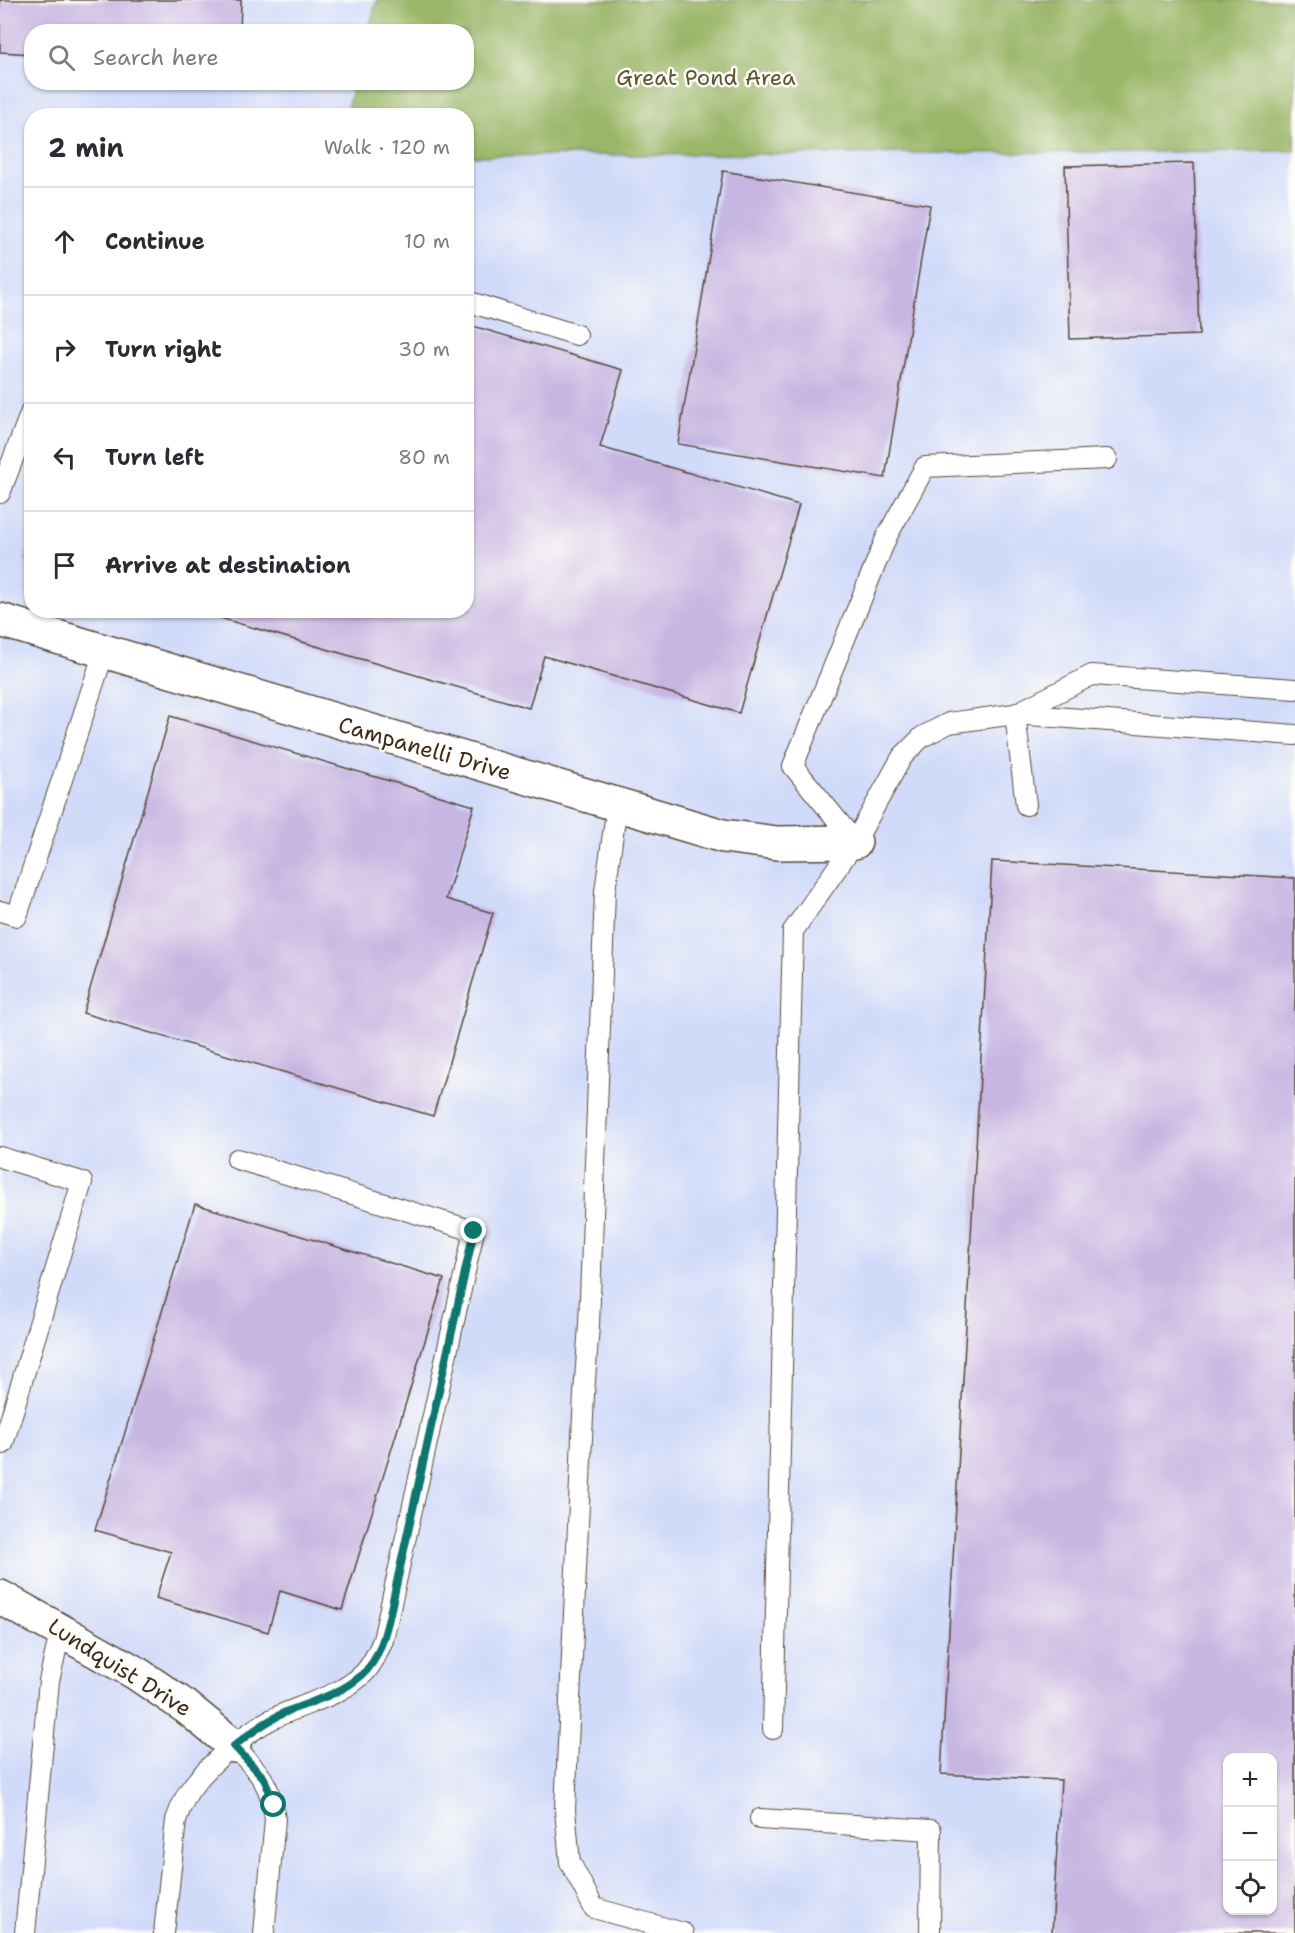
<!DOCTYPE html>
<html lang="en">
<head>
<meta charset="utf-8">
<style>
  :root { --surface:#fff; --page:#f2f2f3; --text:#2b2b33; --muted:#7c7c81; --line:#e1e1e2 }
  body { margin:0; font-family:"Shantell Sans",sans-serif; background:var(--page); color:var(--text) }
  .controls { position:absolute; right:18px; bottom:18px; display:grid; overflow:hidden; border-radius:12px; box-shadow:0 2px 4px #0004 }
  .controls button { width:54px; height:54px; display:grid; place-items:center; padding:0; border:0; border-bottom:2px solid var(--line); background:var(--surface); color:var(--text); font:30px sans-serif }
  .stop { position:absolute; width:18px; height:18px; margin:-14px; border:4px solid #0f766e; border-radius:50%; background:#fff }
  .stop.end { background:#0f766e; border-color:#fff; box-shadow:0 2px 6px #0008 }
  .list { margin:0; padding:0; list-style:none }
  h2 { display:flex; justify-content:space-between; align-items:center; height:78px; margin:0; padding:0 24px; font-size:26px }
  h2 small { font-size:20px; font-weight:400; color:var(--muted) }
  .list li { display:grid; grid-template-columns:39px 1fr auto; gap:18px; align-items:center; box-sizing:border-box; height:108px; padding:0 24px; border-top:2px solid var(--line) }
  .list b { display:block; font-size:22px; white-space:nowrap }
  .list em { font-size:20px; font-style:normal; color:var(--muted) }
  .icon { flex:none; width:33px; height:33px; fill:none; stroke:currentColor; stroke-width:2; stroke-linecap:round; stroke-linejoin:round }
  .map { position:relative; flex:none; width:1295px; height:1933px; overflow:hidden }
  .search { position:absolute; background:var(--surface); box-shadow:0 2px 4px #0004; left:24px; top:24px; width:450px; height:66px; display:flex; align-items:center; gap:15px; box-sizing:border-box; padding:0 21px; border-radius:24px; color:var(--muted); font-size:22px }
  .panel { position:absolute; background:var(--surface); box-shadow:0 2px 4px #0004; left:24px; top:108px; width:450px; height:510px; border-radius:24px }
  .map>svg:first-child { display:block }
</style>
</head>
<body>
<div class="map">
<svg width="1295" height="1933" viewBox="0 0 1295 1933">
  <rect width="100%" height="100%" fill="#fdfcf7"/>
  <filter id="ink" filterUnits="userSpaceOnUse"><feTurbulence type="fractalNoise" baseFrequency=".0167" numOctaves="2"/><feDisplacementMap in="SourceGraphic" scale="12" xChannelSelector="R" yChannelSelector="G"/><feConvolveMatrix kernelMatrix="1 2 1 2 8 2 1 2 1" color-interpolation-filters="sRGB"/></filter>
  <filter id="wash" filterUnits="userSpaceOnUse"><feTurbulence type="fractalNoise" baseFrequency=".008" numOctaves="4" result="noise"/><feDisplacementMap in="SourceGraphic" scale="24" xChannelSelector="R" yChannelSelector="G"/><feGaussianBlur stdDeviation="1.35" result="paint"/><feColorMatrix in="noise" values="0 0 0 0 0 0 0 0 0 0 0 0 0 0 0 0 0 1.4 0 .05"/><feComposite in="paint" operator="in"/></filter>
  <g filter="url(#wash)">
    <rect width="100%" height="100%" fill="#f2eeda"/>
    <path fill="#d0daf9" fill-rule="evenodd" d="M 0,0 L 377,0 L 368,31 L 32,32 L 32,82 L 354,83 L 345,115 L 32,116 L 32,610 L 466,610 L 467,156 L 1295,151 L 1295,1933 L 0,1933 ZM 1228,1758 L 1272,1758 L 1272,1910 L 1228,1910 Z"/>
    <path fill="#9ab668" stroke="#6a7043" stroke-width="1.5" d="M 377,0 L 1295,0 L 1295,151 L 467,156 L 466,116 L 345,115 L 354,83 L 466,82 L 466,32 L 368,31 Z"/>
    <g id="blocks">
      <g fill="#c7b6e2" fill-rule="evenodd">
        <path d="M 0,0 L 241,0 L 240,32 L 32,32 L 32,54 L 0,52 Z"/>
        <path d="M 1194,163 L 1199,335 L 1070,339 L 1065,166 Z"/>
        <path d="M 723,171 L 930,205 L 885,478 L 678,444 Z"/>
        <path d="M 466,324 L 623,370 L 600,447 L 799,505 L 739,713 L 544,656 L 529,708 L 196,611 L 466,610 Z"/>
        <path d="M 32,539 L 32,563 L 24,561 Z"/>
        <path d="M 170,716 L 474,806 L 446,899 L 493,913 L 433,1116 L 83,1013 Z"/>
        <path d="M 992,861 L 1295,878 L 1295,1933 L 1052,1933 L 1061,1780 L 941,1774 ZM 1228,1758 L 1272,1758 L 1272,1910 L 1228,1910 Z"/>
        <path d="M 195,1204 L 444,1279 L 342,1610 L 280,1591 L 268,1632 L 156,1598 L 171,1552 L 95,1530 Z"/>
      </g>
    </g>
  </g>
  <g filter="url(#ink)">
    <use href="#blocks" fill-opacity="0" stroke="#56473a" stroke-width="1.5"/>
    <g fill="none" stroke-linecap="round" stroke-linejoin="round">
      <defs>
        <g id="lane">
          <path d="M 466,301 L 577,335"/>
          <path d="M 0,493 L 32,409"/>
          <path d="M 1015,714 L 1092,675 L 1295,689"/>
          <path d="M 1015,714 L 1026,805"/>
          <path d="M 617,805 L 605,891 L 589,1325 L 584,1394 L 565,1810 L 570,1862 L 594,1908 L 683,1933"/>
          <path d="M 855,842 L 793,766 L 887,536 L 925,467 L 1107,459"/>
          <path d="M 0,911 L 17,916 L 104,652"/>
          <path d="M 0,1157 L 82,1182 L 3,1444 L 0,1443"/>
          <path d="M 773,1729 L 793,931 L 855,842 L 902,757 L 922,737 L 949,723 L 1015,714 L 1295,735"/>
          <path d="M 234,1746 C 259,1772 271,1783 275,1820 L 264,1933"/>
          <path d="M 760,1819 L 931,1830 L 930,1933"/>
          <path d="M 25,1933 L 49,1681 L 57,1646 L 64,1632"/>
          <path d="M 164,1933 L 176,1820 C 180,1809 184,1797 192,1787 C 208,1765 247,1731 272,1719 C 301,1704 337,1698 362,1675 C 372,1666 378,1652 383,1640 L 474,1231 L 237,1159"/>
        </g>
        <g id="street">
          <path d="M 0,620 L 723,836 L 777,843 L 855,842"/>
          <path d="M 0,1597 L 136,1673 L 186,1707 L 234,1746"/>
        </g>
      </defs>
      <use href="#lane" stroke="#56473a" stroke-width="22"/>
      <use href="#street" stroke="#56473a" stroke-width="36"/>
      <use href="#lane" stroke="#fff" stroke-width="20"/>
      <use href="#street" stroke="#fff" stroke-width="33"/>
    </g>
  </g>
  <g fill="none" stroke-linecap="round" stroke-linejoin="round" filter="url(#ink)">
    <path stroke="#0f766e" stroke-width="8" d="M 274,1805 L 264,1778 L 234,1746 C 251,1732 268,1720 288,1711 C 313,1701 341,1694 362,1675 C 378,1661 384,1638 389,1618 L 474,1231"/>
  </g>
  <g text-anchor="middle" stroke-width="5" stroke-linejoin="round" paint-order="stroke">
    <g font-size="22" fill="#5d5534" stroke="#fdfcf7">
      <text x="706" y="85">Great Pond Area</text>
    </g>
    <g font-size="22" fill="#3b2a1e" stroke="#fdfcf7">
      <text transform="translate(425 748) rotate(16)" y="8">Campanelli Drive</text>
      <text transform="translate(120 1667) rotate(32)" y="8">Lundquist Drive</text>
    </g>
  </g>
</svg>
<div class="controls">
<button>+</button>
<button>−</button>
<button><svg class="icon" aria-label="locate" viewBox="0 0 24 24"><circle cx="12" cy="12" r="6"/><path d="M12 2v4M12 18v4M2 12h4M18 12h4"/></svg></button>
</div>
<div class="stop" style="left:274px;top:1805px"></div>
<div class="stop end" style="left:474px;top:1231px"></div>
<div class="search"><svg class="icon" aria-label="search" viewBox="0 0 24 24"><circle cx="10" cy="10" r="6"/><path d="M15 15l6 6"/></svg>Search here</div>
<section class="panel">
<h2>2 min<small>Walk · 120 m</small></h2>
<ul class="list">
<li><svg class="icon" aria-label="ahead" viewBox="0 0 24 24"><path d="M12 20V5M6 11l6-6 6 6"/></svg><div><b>Continue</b></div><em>10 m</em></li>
<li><svg class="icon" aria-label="right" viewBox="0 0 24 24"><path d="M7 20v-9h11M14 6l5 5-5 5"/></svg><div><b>Turn right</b></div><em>30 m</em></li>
<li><svg class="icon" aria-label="left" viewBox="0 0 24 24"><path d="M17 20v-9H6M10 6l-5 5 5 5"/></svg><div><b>Turn left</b></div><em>80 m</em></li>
<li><svg class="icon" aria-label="arrive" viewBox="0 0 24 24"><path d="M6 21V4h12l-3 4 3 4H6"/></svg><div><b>Arrive at destination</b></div></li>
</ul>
</section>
</div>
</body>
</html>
